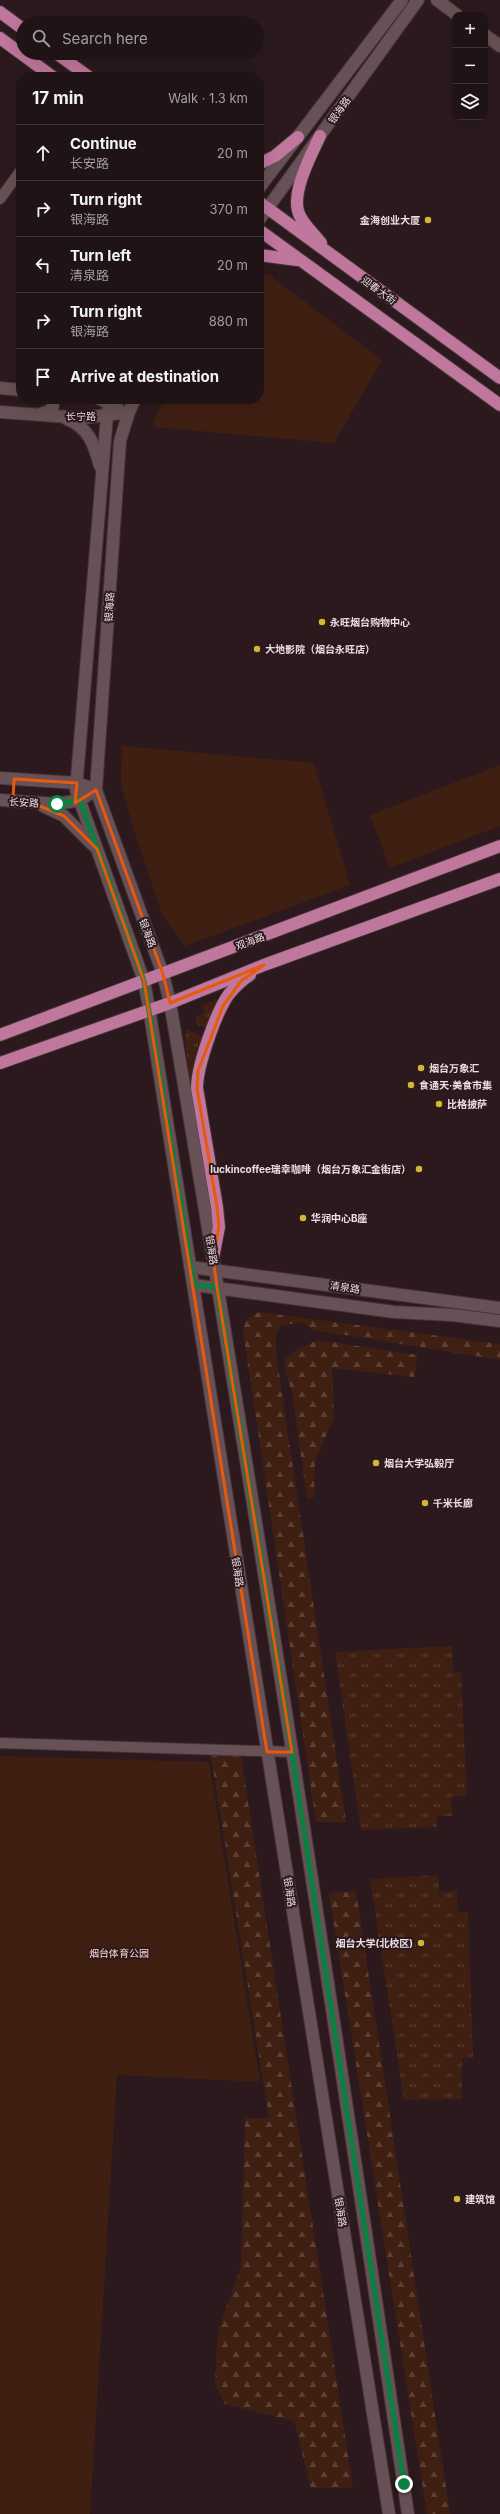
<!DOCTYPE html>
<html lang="en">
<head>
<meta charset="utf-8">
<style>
  :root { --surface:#201316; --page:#281c1f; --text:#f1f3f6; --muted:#a29ea1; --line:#3d3235 }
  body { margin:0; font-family:Inter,"Noto Sans SC",sans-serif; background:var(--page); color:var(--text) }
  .controls { position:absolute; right:12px; top:12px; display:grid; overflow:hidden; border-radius:8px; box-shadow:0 4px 16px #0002 }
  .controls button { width:36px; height:36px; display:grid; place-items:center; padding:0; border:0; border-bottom:1px solid var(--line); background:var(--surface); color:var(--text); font:20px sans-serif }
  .stop { position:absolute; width:12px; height:12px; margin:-9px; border:3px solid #0b8043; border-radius:50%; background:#fff }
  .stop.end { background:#0b8043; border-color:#fff; box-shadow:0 1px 4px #0008 }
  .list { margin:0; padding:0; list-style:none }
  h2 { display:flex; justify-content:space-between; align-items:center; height:52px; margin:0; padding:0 16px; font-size:17px }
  h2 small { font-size:13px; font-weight:400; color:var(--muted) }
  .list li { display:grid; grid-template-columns:26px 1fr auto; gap:12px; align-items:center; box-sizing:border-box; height:56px; padding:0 16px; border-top:1px solid var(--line) }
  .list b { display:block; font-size:15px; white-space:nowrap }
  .list p { margin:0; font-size:13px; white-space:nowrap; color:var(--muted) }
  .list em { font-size:13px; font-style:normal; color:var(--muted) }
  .icon { flex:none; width:22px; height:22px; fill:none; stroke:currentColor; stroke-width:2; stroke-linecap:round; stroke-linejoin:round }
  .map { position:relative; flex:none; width:500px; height:2514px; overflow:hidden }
  .search { position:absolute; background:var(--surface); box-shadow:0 4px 16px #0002; left:16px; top:16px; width:248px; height:44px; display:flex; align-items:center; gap:10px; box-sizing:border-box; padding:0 14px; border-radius:22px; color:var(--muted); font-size:15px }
  .panel { position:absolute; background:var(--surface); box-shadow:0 4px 16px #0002; left:16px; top:72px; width:248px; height:332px; border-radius:16px }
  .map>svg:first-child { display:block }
</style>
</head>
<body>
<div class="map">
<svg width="500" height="2514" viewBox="0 0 500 2514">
  <defs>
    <pattern id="grass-tufts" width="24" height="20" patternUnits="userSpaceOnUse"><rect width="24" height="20" fill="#401f13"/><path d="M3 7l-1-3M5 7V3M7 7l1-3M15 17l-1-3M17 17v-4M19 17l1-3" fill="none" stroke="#5c3f35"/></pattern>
    <pattern id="forest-firs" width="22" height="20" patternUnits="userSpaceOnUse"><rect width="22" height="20" fill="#401f13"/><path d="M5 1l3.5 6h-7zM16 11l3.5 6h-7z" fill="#5c3f35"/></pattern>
  </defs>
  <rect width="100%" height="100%" fill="#2b191d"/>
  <g fill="url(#grass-tufts)">
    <path d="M 217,999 L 208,1029 L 197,1024 L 195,1018 L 204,1013 L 202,1005 Z"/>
    <path d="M 186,1028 L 204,1038 L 195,1064 L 213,1202 L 209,1202 L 185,1042 Z"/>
    <path d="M 452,1646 L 453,1673 L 461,1672 L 467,1796 L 451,1797 L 452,1816 L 436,1816 L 437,1827 L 361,1830 L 335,1652 Z"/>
    <path d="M 438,1875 L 439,1892 L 457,1891 L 458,1912 L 468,1912 L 473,2058 L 462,2058 L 462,2099 L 404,2100 L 370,1879 Z"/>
  </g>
  <g fill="url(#forest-firs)">
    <path d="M 259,1312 L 500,1344 L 500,1360 L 314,1330 L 303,1323 L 281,1325 L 276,1335 L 276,1353 L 346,1822 L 316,1822 L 243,1331 L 246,1319 Z"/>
    <path d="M 318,1340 L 418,1355 L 414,1377 L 332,1368 L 334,1418 L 315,1461 L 314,1498 L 307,1499 L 292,1392 L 285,1370 L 285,1359 L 298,1349 Z"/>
    <path d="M 211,1756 L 241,1756 L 353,2488 L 311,2488 L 294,2421 L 225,2404 L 215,2384 L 218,2331 L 241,2267 L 245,2118 L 269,2118 Z"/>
    <path d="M 356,1891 L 450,2514 L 427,2514 L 329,1893 Z"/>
  </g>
  <g fill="#401f13">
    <path d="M 268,274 L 382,360 L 334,443 L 153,427 L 156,413 L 166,399 L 259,399 L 259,276 Z"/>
    <path d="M 122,746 L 314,763 L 350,885 L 185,946 L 162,914 L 135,834 L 121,785 Z"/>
    <path d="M 500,765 L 500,826 L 390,868 L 370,815 Z"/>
    <path d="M 0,1756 L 209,1762 L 260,2082 L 117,2075 L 90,2514 L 0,2514 Z"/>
  </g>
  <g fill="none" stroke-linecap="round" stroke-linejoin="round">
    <defs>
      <g id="street">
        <path d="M 0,199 L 21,170"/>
        <path d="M 0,1743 L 292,1752"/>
      </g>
      <g id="secondary">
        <path d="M 437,0 L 457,15"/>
        <path d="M 485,35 L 500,46"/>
        <path d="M 259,188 L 402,0"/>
        <path d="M 259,220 L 418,0"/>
        <path d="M 0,388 L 21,390"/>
        <path d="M 99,399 L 117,406"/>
        <path d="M 111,399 L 107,415 L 76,790 L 144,981 L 149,1008 L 389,2514"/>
        <path d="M 135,399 L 129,412 L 120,441 L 96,790 L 163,974 L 170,1003 C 256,1505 333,2010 408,2514"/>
        <path d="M 0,412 L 83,418 L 129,412"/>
        <path d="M 40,414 L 50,411 L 53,406 L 52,399"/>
        <path d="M 67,419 C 89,428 94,444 100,466"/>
        <path d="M 0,778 L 77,783 L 96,790"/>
        <path d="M 0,800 L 57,804 L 80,800 L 96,790"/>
        <path d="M 43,806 L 64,816 L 94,846"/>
        <path d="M 190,1267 L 500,1308"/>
        <path d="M 194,1285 L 394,1312 L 452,1315 L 500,1321"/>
      </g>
      <g id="primary">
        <path d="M 0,12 L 23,29"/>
        <path d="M 0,38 L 53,77"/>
        <path d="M 56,53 L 89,77"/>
        <path d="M 320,136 C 311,155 289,196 300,216 C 304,225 314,234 321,243"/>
        <path d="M 259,164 L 275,156 L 298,137"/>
        <path d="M 259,202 L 500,378"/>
        <path d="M 259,230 L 500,405"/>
        <path d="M 259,255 L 297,260"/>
        <path d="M 0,1035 L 500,846"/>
        <path d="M 0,1063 L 170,1003 L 264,965 L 500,879"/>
        <path d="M 213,1258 L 219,1227 L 217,1207 L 197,1088 C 197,1066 216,1012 229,994 C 235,987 242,980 250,975"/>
      </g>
    </defs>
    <use href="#street" stroke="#433437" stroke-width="12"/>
    <use href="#secondary" stroke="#433437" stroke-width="14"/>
    <use href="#primary" stroke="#433437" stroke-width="14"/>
    <use href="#street" stroke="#675156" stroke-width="10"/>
    <use href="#secondary" stroke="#675156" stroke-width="12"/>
    <use href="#primary" stroke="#c0779d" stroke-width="12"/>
  </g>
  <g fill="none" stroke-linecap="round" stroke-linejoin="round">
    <path stroke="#0b8043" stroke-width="5" d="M 57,804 L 80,800 L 144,981 L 194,1285 L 217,1287 L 292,1752 L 404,2484"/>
  </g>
  <path fill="none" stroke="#e8590c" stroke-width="3" stroke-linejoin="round" d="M 14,779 L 77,783 L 75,803 L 96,790 L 163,974 L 170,1003 L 264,965 L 241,981 L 223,1006 L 198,1071 L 197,1088 L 217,1207 L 219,1227 L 213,1258 L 217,1287 L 292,1752 L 267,1752 L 144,981 L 97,849 L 64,816 L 30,802 L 13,801 Z"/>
  <g fill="#d4b635" stroke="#2b191d" stroke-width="1.5">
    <circle cx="428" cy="220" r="4"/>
    <circle cx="322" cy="622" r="4"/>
    <circle cx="257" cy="649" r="4"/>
    <circle cx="421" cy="1068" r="4"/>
    <circle cx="411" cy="1085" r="4"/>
    <circle cx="439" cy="1104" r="4"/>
    <circle cx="419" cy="1169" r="4"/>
    <circle cx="303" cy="1218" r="4"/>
    <circle cx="376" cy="1463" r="4"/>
    <circle cx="425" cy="1503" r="4"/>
    <circle cx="421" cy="1943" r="4"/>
    <circle cx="457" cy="2199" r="4"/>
  </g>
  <g text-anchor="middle" stroke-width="4" stroke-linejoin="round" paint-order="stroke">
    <g font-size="10" fill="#ebdde0" stroke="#2b191d">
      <text transform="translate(339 110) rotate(-54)" y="4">银海路</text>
      <text transform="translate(379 290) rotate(36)" y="4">迎春大街</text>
      <text x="81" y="420">长宁路</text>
      <text transform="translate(109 607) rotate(-86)" y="4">银海路</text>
      <text transform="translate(24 802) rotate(4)" y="4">长安路</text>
      <text transform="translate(148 933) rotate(70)" y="4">银海路</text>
      <text transform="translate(250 941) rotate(-20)" y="4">观海路</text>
      <text transform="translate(212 1250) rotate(81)" y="4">银海路</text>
      <text transform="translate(345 1287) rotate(8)" y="4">清泉路</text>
      <text transform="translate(238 1572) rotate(81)" y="4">银海路</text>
      <text transform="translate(290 1892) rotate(81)" y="4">银海路</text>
      <text transform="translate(341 2212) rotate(81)" y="4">银海路</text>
    </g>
    <g font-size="10" font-weight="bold" fill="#ebdde0" stroke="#2b191d" text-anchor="start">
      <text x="420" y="224" text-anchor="end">金海创业大厦</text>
      <text x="330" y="626">永旺烟台购物中心</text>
      <text x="265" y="653">大地影院（烟台永旺店）</text>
      <text x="429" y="1072">烟台万象汇</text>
      <text x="419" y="1089">食通天·美食市集</text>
      <text x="447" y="1108">比格披萨</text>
      <text x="411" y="1173" text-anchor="end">luckincoffee瑞幸咖啡（烟台万象汇金街店）</text>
      <text x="311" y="1222">华润中心B座</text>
      <text x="384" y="1467">烟台大学弘毅厅</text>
      <text x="433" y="1507">千米长廊</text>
      <text x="413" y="1947" text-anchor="end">烟台大学(北校区)</text>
      <text x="465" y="2203">建筑馆</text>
    </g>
    <g font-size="10" fill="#f9d7cc" stroke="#2b191d">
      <text x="119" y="1957">烟台体育公园</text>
    </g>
  </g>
</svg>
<div class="controls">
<button>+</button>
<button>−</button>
<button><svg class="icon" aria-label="layers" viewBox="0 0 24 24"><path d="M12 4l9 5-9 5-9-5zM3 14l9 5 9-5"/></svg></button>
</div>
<div class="stop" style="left:57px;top:804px"></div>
<div class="stop end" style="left:404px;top:2484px"></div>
<div class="search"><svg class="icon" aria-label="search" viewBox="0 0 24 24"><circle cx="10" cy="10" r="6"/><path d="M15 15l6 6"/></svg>Search here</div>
<section class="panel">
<h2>17 min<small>Walk · 1.3 km</small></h2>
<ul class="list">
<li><svg class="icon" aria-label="ahead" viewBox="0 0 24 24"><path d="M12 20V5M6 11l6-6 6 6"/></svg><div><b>Continue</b><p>长安路</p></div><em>20 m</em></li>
<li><svg class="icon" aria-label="right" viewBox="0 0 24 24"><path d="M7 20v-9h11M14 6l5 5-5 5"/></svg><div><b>Turn right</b><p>银海路</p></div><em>370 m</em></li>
<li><svg class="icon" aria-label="left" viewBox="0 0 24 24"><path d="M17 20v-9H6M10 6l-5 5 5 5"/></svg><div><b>Turn left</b><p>清泉路</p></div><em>20 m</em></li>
<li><svg class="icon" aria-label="right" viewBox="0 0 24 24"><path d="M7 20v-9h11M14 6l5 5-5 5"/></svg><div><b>Turn right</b><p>银海路</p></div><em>880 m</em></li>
<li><svg class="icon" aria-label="arrive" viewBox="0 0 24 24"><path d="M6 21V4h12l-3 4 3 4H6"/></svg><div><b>Arrive at destination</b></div></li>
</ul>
</section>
</div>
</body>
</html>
